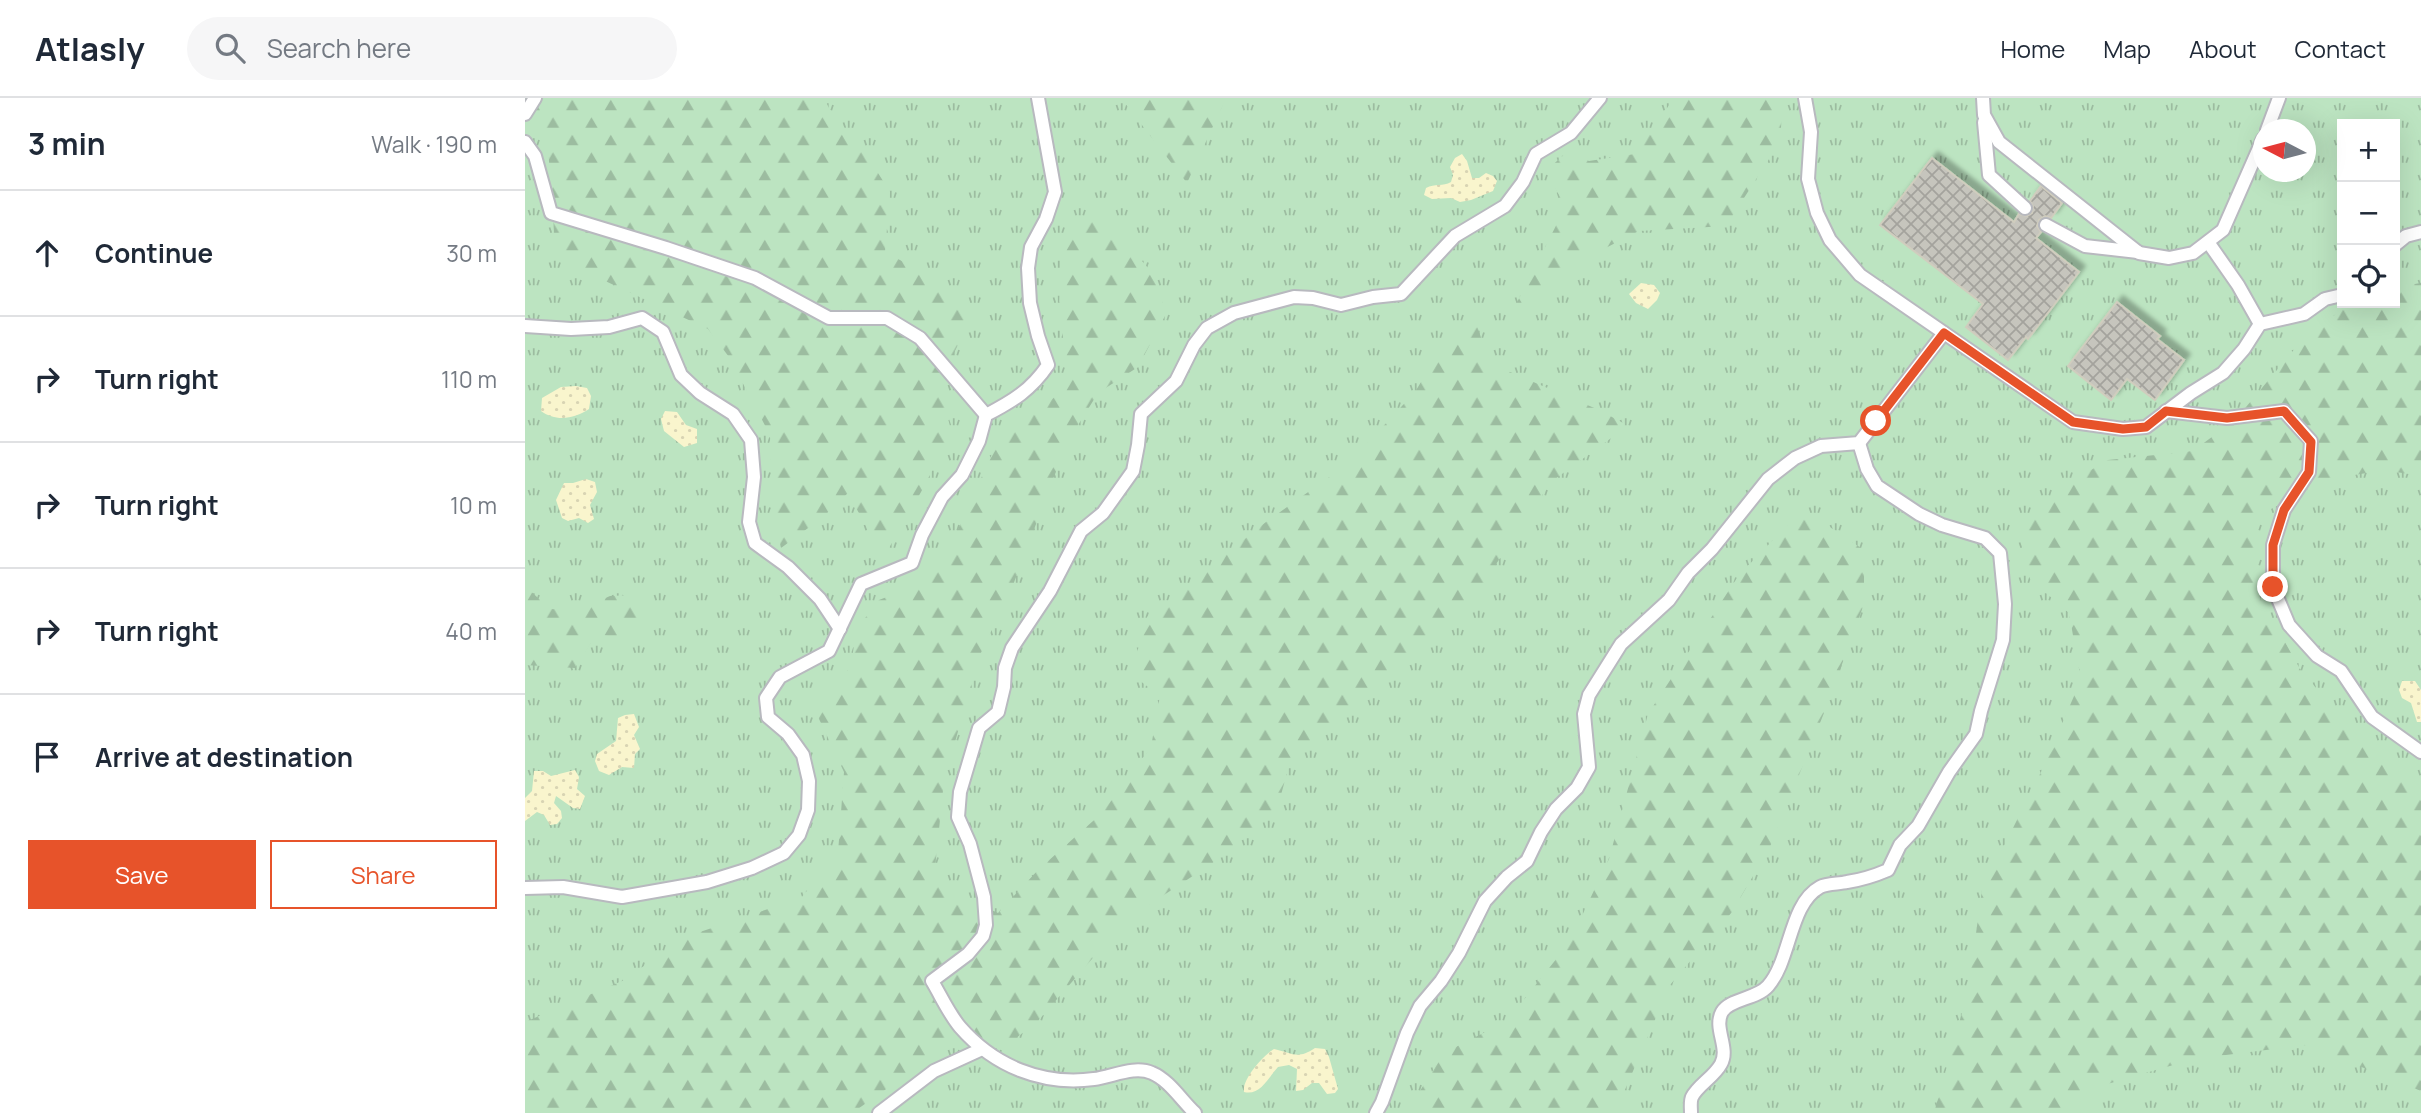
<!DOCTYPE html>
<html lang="en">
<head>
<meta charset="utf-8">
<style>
  :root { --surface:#fff; --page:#f6f6f7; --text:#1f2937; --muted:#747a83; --line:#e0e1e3; --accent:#e7532a }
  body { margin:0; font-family:Manrope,sans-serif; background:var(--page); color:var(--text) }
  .controls { position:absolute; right:21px; top:21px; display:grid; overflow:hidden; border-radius:0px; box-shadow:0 7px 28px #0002 }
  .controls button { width:63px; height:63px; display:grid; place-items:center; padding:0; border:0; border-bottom:2px solid var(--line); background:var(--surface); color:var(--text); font:35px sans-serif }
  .compass { position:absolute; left:1728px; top:21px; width:63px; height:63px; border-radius:50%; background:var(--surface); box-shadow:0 7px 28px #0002; rotate:276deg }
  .stop { position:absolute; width:21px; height:21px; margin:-16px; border:5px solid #e7532a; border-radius:50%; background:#fff }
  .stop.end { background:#e7532a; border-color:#fff; box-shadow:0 2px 7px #0008 }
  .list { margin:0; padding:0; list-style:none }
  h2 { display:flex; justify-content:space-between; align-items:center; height:91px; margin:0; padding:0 28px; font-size:30px }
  h2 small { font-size:23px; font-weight:400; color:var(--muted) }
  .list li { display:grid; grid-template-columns:46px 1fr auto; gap:21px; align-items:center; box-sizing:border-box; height:126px; padding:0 28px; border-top:2px solid var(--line) }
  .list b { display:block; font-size:26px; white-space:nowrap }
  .list em { font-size:23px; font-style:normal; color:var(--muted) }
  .actions { display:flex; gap:14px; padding:21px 28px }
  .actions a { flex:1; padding:16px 0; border:2px solid var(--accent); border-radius:0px; text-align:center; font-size:24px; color:var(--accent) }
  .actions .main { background:var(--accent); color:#fff }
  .icon { flex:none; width:38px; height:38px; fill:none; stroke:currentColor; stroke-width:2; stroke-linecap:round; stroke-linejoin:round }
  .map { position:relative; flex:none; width:1896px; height:1015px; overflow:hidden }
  header { display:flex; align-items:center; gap:42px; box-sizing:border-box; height:98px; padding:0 35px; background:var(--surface); border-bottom:2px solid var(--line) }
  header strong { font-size:33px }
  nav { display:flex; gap:38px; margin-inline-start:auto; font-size:24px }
  .search { width:490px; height:63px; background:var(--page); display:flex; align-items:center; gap:18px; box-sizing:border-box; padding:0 24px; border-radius:38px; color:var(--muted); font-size:26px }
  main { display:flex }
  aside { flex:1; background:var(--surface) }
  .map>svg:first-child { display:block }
</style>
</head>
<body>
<header>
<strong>Atlasly</strong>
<div class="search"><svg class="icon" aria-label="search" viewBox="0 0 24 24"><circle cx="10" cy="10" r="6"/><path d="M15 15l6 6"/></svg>Search here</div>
<nav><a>Home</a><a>Map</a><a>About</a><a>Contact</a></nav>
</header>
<main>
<aside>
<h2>3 min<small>Walk · 190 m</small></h2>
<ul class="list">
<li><svg class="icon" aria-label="ahead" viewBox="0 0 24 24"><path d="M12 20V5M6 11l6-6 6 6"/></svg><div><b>Continue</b></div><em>30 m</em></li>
<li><svg class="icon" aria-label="right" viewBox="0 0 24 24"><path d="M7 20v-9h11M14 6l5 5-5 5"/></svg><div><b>Turn right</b></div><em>110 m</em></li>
<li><svg class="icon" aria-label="right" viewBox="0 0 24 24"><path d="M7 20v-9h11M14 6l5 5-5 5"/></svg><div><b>Turn right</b></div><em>10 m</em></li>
<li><svg class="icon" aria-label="right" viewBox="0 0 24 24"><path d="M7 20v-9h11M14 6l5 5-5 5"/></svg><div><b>Turn right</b></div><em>40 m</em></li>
<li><svg class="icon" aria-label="arrive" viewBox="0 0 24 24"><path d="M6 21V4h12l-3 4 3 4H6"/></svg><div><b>Arrive at destination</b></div></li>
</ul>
<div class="actions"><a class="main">Save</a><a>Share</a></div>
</aside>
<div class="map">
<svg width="1896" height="1015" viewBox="0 0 1896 1015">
  <defs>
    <pattern id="grass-tufts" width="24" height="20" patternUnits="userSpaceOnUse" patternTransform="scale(1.75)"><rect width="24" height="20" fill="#bce4c1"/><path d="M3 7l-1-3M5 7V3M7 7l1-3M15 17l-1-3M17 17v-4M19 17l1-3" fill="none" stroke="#9cbca0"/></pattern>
    <pattern id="forest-firs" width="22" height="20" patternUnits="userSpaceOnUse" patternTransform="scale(1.75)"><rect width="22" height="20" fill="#bce4c1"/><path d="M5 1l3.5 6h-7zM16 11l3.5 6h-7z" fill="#9cbca0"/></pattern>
    <pattern id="sand-dots" width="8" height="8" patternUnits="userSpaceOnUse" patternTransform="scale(1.75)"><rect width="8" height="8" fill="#f9f5cd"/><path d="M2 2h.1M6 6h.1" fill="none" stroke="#d8d4b3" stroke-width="1.8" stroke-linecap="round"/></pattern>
    <pattern id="building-cross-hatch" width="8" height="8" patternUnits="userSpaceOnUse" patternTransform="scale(1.75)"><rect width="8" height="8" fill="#c6c5bd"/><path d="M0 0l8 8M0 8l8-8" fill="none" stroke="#a4a39d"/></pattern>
    <filter id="shadow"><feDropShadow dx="6" dy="-6" stdDeviation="2" flood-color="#0004"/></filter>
  </defs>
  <rect width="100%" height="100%" fill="#ecebe0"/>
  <path fill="url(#grass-tufts)" fill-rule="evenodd" d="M 0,0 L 1896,0 L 1896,1015 L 0,1015 ZM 1817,26 L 1870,26 L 1870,205 L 1817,205 ZM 1738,32 L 1780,32 L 1780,74 L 1738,74 Z"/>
  <g fill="url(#forest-firs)">
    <path d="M 0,0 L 299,0 L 305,12 L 341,56 L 365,94 L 360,154 L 414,183 L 444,224 L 414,286 L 426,332 L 400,387 L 360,457 L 347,439 L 323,395 L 298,419 L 256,450 L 248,415 L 245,337 L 204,259 L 183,231 L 31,160 L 22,36 L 0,20 Z"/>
    <path d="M 596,0 L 701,0 L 662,85 Z"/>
    <path d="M 1149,0 L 1258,0 L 1255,44 L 1201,128 L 1114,133 L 1049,166 L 982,224 L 1040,110 L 1022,72 L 1042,54 L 1064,63 L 1110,56 Z"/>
    <path d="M 578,118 L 630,178 L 641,216 L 613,269 L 573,295 L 545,340 L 528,381 L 488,487 L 454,559 L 419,683 L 410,770 L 428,794 L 473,815 L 513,772 L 577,715 L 626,649 L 635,598 L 606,576 L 622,519 L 741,424 L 824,365 L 890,294 L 923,239 L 951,224 L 964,265 L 1074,312 L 1100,326 L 1089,338 L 1026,384 L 931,526 L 766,661 L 752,711 L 689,764 L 601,822 L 512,924 L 483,946 L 433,941 L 327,1015 L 22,1015 L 13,1005 L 0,1005 L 0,924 L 97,883 L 163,838 L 276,800 L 313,755 L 319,674 L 287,606 L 326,569 L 331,532 L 354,502 L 392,487 L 425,449 L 472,345 L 495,325 L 531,298 L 543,273 L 534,212 L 536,163 L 551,132 Z"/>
    <path d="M 1896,185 L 1896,378 L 1859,372 L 1800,382 L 1733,418 L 1733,496 L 1775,571 L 1839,647 L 1896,699 L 1896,993 L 1782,947 L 1669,961 L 1579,987 L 1546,1015 L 1409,1015 L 1443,893 L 1457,792 L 1516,674 L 1556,582 L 1544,515 L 1505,481 L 1494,429 L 1535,390 L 1583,362 L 1668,353 L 1711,321 L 1782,236 L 1827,205 L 1870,205 L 1870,189 Z"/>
    <path d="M 1278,411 L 1339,452 L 1339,506 L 1301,610 L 1245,749 L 1207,814 L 1145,887 L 1090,1015 L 881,1015 L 919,955 L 982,923 L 1044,845 L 1084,761 L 1123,616 L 1214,477 Z"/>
    <path d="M 0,488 L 25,511 L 53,512 L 85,498 L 106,497 L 126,509 L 107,542 L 71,536 L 50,570 L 0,567 Z"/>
  </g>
  <g fill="url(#sand-dots)">
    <path d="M 937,56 L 942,63 L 947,80 L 954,80 L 961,75 L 968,78 L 972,83 L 968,93 L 946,102 L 935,104 L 926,100 L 907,101 L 899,97 L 901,90 C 910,85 918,89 926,84 L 928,77 L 925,69 L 930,60 Z"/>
    <path d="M 1116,185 L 1129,187 L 1135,195 L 1132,202 L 1123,211 L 1111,205 L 1104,196 Z"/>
    <path d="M 51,288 L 62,290 L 66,298 L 64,311 C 49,321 31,324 16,313 L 17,300 L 36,289 Z"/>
    <path d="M 140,313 L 152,314 L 161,327 L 172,331 L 172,345 L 159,349 L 139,333 L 136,321 Z"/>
    <path d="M 61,381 L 70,384 L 72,394 L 65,407 L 69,421 L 63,425 L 54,420 L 43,423 L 37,420 L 31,402 L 39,385 L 48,385 Z"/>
    <path d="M 1877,583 L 1890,583 L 1896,592 L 1896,624 L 1892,624 L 1886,605 L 1877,600 L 1874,592 Z"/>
    <path d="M 109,616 L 114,629 L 109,637 L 115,651 L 110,656 L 109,670 L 97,669 L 84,677 L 74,673 L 70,663 L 72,656 L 91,643 L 93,620 L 100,617 Z"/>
    <path d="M 50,672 L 54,679 L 52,691 L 60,698 L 55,711 L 48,710 L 31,698 L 29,705 L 36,713 L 37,720 L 32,726 L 25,727 L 19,717 L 12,714 L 0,723 L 0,700 L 7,693 L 9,673 L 18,673 L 26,678 Z"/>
    <path d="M 790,950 L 800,951 L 804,959 L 813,991 L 810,995 L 802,996 L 794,985 L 787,985 L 778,992 L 771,993 L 772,971 L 764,967 L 753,969 C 743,980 735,998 719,994 C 717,981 738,958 749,951 C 768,955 772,962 790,950 Z"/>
  </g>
  <g fill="url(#building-cross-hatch)" stroke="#d0cdbe" stroke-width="2" filter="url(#shadow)">
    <path d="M 1407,60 L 1489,124 L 1494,116 L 1502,118 L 1507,115 L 1508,108 L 1505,103 L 1516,88 L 1537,105 L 1526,120 L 1520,118 L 1514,122 L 1512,128 L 1516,134 L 1511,140 L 1554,174 L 1503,241 L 1501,239 L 1483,262 L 1441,229 L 1458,206 L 1355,127 Z"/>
    <path d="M 1592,204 L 1635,238 L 1632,241 L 1659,262 L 1630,302 L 1602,281 L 1586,302 L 1543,268 Z"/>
  </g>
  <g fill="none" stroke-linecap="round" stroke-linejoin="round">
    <defs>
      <g id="lane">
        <path d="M 1280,0 L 1286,34 L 1283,81 L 1292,115 L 1305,142 L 1335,177 L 1548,324 L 1598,331 L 1621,329 L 1666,295 L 1698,275 L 1719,251 L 1735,226 L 1779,216 L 1800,201 L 1817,197"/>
        <path d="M 1458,0 L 1459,17 L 1474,44 L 1614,155 L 1644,160 L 1668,155 L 1698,132 L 1738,41"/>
        <path d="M 0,16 L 10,0"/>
        <path d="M 1459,24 L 1464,77 L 1500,110"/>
        <path d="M 1742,32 L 1754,0"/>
        <path d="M 0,44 L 10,58 L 26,115 L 141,150 L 230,180 L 304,220 L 362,220 L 395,240 L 461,317"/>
        <path d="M 1521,127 L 1560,148 L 1613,154"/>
        <path d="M 1683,144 L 1713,187 L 1735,226"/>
        <path d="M 1870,147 L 1881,138 L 1896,134"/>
        <path d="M 0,228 L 46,231 L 84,229 L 117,220 L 138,234 L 156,277 L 175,295 L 208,316 L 226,342 L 229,379 L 224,424 L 230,445 L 263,469 L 295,501 L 315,531"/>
        <path d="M 1641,313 L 1702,320 L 1759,313 L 1786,343 L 1784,374 L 1759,412 L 1748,447 L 1748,489 L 1764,527 L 1792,558 L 1816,573 L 1847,619 L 1896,654"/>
        <path d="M 0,790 L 38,789 L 97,799 L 182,784 L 227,770 L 259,755 L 274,737 L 283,712 L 284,683 L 278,657 L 263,636 L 243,619 L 241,600 L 255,579 L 304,553 L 336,486 L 387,465 L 397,437 L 417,399 L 437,377 L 454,343 L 461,317 C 488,303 506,292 523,267 L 513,238 L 505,205 L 503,170 L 506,149 L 521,121 L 530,94 L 513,0"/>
        <path d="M 354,1015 L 409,973 L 457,951"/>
        <path d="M 670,1015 C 657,1003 644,982 627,975 C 609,967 587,979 569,981 C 517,988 469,968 435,929 C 424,916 416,898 407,883 L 443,856 L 458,838 L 461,827 L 459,799 L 445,746 L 433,719 L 435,694 L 454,630 L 473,614 L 479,589 L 480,570 L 487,550 L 525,493 L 556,433 L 578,415 L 608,373 L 613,347 L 616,316 L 651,283 L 669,247 L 682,230 L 709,215 L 769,199 L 788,200 L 816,207 L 848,199 L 876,196 L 930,138 L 980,108 L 998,84 L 1011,56 L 1046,35 L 1075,0"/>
        <path d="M 851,1015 L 857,1004 L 882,935 L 895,908 L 916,883 L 934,855 L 960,803 L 982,779 L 1002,763 L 1016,734 L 1031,711 L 1052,690 L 1064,669 L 1059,616 L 1064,597 L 1096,546 L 1144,502 L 1163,475 L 1187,451 L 1243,381 L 1270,360 L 1296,348 L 1334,345 L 1419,235"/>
        <path d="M 1166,1015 C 1166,1010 1165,1003 1167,999 C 1173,987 1189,979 1196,966 C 1205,950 1188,930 1197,914 C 1204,901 1232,901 1243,888 C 1266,862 1264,806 1295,789 C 1302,785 1314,786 1322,784 C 1336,782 1349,778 1363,772 L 1375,747 L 1393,728 L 1424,674 L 1451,636 L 1456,613 L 1478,542 L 1480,506 L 1475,455 L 1460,440 L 1417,427 L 1394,416 L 1352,388 L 1342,371 L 1334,345"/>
      </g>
    </defs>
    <use href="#lane" stroke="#b8b9bf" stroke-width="16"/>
    <use href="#lane" stroke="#fff" stroke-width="12"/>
  </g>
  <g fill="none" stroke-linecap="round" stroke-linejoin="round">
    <path stroke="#e7532a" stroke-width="9" d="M 1351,323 L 1419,235 L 1548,324 L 1598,331 L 1621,329 L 1641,313 L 1702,320 L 1759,313 L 1786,344 L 1784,374 L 1759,412 L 1748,447 L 1748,489"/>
  </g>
</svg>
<div class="controls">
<button>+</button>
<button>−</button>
<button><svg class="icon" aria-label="locate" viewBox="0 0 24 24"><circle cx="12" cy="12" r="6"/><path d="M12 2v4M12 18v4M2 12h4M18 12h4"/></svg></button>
</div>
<svg class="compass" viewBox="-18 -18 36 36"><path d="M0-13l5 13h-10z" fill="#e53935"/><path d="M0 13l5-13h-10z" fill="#747a83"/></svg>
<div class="stop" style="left:1351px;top:323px"></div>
<div class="stop end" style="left:1748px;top:489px"></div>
</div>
</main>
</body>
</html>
